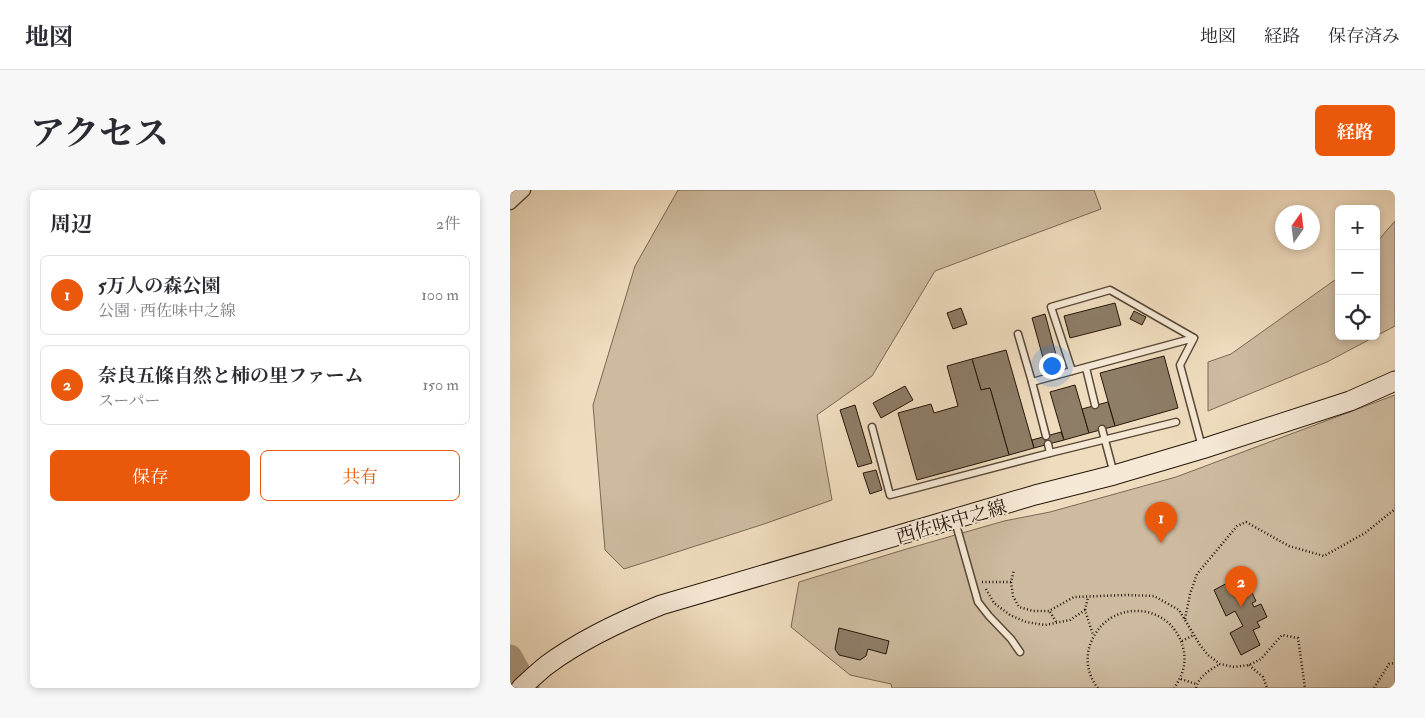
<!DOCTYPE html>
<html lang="ja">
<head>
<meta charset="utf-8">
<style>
  :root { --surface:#fff; --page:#f7f7f7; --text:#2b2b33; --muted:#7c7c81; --line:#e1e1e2; --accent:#ea580c }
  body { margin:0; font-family:"IM FELL Double Pica","Noto Serif JP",serif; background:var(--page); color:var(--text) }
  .controls { position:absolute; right:15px; top:15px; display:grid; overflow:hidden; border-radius:8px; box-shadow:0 2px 8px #0003 }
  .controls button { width:45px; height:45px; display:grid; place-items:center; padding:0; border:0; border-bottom:1px solid var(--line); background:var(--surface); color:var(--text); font:25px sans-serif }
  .compass { position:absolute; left:765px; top:15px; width:45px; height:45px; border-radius:50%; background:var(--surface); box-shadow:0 2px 8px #0003; rotate:14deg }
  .you { position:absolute; left:541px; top:175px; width:18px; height:18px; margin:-12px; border:4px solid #fff; border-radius:50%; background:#1a73e8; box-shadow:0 0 0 8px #1a73e833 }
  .badge { display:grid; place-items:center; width:32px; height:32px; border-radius:50%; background:var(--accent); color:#fff; font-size:16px; font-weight:700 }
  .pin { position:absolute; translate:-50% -41px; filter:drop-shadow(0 1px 2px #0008) }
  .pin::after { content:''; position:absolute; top:26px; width:18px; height:15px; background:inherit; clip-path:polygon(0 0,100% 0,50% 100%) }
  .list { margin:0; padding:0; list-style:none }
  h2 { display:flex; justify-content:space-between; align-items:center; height:65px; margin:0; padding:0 20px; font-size:21px }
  h2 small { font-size:16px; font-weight:400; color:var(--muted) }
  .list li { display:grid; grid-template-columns:32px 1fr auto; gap:15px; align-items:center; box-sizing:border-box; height:80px; margin:0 10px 10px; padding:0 10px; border:1px solid var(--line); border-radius:8px }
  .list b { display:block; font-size:19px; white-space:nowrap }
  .list p { margin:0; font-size:16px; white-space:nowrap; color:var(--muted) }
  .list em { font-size:16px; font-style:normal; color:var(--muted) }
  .actions { display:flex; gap:10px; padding:15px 20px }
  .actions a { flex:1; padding:11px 0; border:1px solid var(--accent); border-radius:8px; text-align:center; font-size:18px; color:var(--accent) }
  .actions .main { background:var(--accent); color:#fff }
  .icon { flex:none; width:28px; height:28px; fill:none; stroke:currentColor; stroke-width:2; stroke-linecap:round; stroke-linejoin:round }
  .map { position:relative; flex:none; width:885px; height:498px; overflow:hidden; border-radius:8px }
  header { display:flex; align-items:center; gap:30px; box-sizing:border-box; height:70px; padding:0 25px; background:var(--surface); border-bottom:1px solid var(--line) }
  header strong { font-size:24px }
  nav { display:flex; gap:28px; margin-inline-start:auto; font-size:18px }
  .intro { display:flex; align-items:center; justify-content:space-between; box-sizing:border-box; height:120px; padding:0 30px }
  h1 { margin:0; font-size:35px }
  .button { padding:12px 22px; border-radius:8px; background:var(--accent); color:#fff; font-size:18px; font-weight:700 }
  main { display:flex; gap:30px; padding:0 30px }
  aside { flex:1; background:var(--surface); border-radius:8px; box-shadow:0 2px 8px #0003 }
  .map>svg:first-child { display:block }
</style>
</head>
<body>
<header>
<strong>地図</strong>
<nav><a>地図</a><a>経路</a><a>保存済み</a></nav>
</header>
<div class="intro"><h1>アクセス</h1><a class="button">経路</a></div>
<main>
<aside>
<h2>周辺<small>2件</small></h2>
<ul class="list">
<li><span class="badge">1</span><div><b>5万人の森公園</b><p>公園 · 西佐味中之線</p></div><em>100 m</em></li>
<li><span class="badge">2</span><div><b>奈良五條自然と柿の里ファーム</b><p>スーパー</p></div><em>150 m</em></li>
</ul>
<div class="actions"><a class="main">保存</a><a>共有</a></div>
</aside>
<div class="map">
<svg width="885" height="498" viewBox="0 0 885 498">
  <rect width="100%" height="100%" fill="#efdcbe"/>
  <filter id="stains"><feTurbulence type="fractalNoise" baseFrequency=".004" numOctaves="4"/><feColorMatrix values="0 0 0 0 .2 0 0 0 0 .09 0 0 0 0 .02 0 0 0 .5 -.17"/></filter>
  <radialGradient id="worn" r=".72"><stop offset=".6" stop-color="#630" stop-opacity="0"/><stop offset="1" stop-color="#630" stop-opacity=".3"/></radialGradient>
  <g fill="#cdba9f" stroke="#796854">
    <path d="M 168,0 L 584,0 L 591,19 L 425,81 L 362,186 L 307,225 L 322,310 L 254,334 L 114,379 L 95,360 L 83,215 L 125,76 Z"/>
    <path d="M 885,31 L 885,136 L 817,172 L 698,221 L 698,172 L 721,164 L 829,87 L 829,146 L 866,146 L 866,53 Z"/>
    <path d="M 885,205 L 885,498 L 382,498 L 381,494 L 340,485 L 281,437 L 289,392 L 393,360 L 494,331 L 540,322 L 666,287 Z"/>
  </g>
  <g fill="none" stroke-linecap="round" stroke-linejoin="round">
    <path stroke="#aa9980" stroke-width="25" d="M 0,467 L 17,498"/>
  </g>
  <g fill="#8e7d67" stroke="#251609">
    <path d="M 605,113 L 611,135 L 560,148 L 554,126 Z"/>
    <path d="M 451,118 L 457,134 L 443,139 L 437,123 Z"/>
    <path d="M 624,121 L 636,127 L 632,135 L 620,129 Z"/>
    <path d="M 535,124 L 548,172 L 535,175 L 522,128 Z"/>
    <path d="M 496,160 L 524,258 L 499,265 L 480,198 L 471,200 L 462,169 Z"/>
    <path d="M 654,166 L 668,218 L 605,236 L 590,183 Z"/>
    <path d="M 462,169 L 471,200 L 480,198 L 499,265 L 407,290 L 388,223 L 421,214 L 424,223 L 448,216 L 437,176 Z"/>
    <path d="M 565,195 L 579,243 L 554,250 L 540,202 Z"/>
    <path d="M 395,196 L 403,210 L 371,228 L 363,213 Z"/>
    <path d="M 598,212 L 605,236 L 579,243 L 572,219 Z"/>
    <path d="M 345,215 L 362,273 L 348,277 L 330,220 Z"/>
    <path d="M 551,242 L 554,250 L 524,258 L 522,250 Z"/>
    <path d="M 366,280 L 372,300 L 360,304 L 353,283 Z"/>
    <path d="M 729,387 L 733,395 L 737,393 L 746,411 L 742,413 L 744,417 L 751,414 L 757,427 L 747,432 L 750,437 L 743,440 L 750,455 L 731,465 L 720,443 L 733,436 L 725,421 L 716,426 L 704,400 Z"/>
    <path d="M 329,438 L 379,451 L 376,464 L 358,459 L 356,466 L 350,470 L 329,465 L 325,459 Z"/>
  </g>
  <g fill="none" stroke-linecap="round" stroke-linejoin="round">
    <defs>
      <g id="service">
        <path d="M 508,144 L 522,192 L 562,181"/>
        <path d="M 684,148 L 562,181 L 541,117 L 600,100 L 684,148 L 670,175 L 692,257"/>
        <path d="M 576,178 L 585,215"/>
        <path d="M 522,192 L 536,246"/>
        <path d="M 362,237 L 380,305 L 540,263 L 538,254"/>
        <path d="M 592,239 L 604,284"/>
        <path d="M 540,263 L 666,232"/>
        <path d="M 445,331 L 468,412 L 479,426 L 501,449 L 510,462"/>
      </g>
      <path id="minor" d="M 0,13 L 14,0"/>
      <path id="secondary" d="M 11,498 C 20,490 28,482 37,475 C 72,449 111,431 151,415 L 525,305 L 604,285 L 692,259 L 840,211 L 885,191"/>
    </defs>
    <use href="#service" stroke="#584836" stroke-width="9"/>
    <use href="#minor" stroke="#584836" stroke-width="15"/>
    <use href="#secondary" stroke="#251609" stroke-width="21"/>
    <g stroke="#251609" stroke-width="2.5" stroke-dasharray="1 2.5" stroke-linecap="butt">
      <path d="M 472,392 L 501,392 L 504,380"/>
      <path d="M 501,392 L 503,406 L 509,417 L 523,421 L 539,421 L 564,407 L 616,405 L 644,406 L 669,420 L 690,455 L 698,465 L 710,474 L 724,477 L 739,475 L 751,469 L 772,445 L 788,448 L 795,498"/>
      <path d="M 476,399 L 484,413 L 500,425 L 516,432 L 535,435 L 560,430 L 575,420 L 583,445"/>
      <path d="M 575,420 L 578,407"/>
      <path d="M 540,422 L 547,433"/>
      <path d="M 675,429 L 680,404 L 687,384 L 727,336 L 736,332 L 779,356 L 814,366 L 855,343 L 885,319"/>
      <path d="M 672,451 L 684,445"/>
      <path d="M 739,475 L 753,487 L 757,498"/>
      <path d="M 671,489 L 686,494"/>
      <path d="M 588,498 C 578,486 575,469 580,455 C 597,406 665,411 674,462 C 676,475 672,487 664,498"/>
      <path d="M 686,498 C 689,486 700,480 710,474"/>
      <path d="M 864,498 L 879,474 L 885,473"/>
    </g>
    <use href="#service" stroke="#f5e8d5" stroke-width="6"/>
    <use href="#minor" stroke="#f5e8d5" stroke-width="12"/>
    <use href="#secondary" stroke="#f5e8d5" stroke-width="19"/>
  </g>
  <g text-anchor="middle" stroke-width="4" stroke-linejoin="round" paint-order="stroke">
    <g font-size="19" fill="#251609" stroke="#f5e8d5">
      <text transform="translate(441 331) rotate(-16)" y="7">西佐味中之線</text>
    </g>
  </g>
  <rect width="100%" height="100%" filter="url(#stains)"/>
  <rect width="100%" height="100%" fill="url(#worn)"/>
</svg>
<div class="controls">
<button>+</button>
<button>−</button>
<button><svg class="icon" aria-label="locate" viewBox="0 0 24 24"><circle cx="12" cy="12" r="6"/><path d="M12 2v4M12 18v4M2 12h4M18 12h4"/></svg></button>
</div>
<svg class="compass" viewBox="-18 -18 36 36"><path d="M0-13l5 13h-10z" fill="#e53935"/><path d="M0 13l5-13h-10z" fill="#7c7c81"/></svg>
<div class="you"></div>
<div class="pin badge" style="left:651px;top:353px">1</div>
<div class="pin badge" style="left:731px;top:417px">2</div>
</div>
</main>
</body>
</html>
